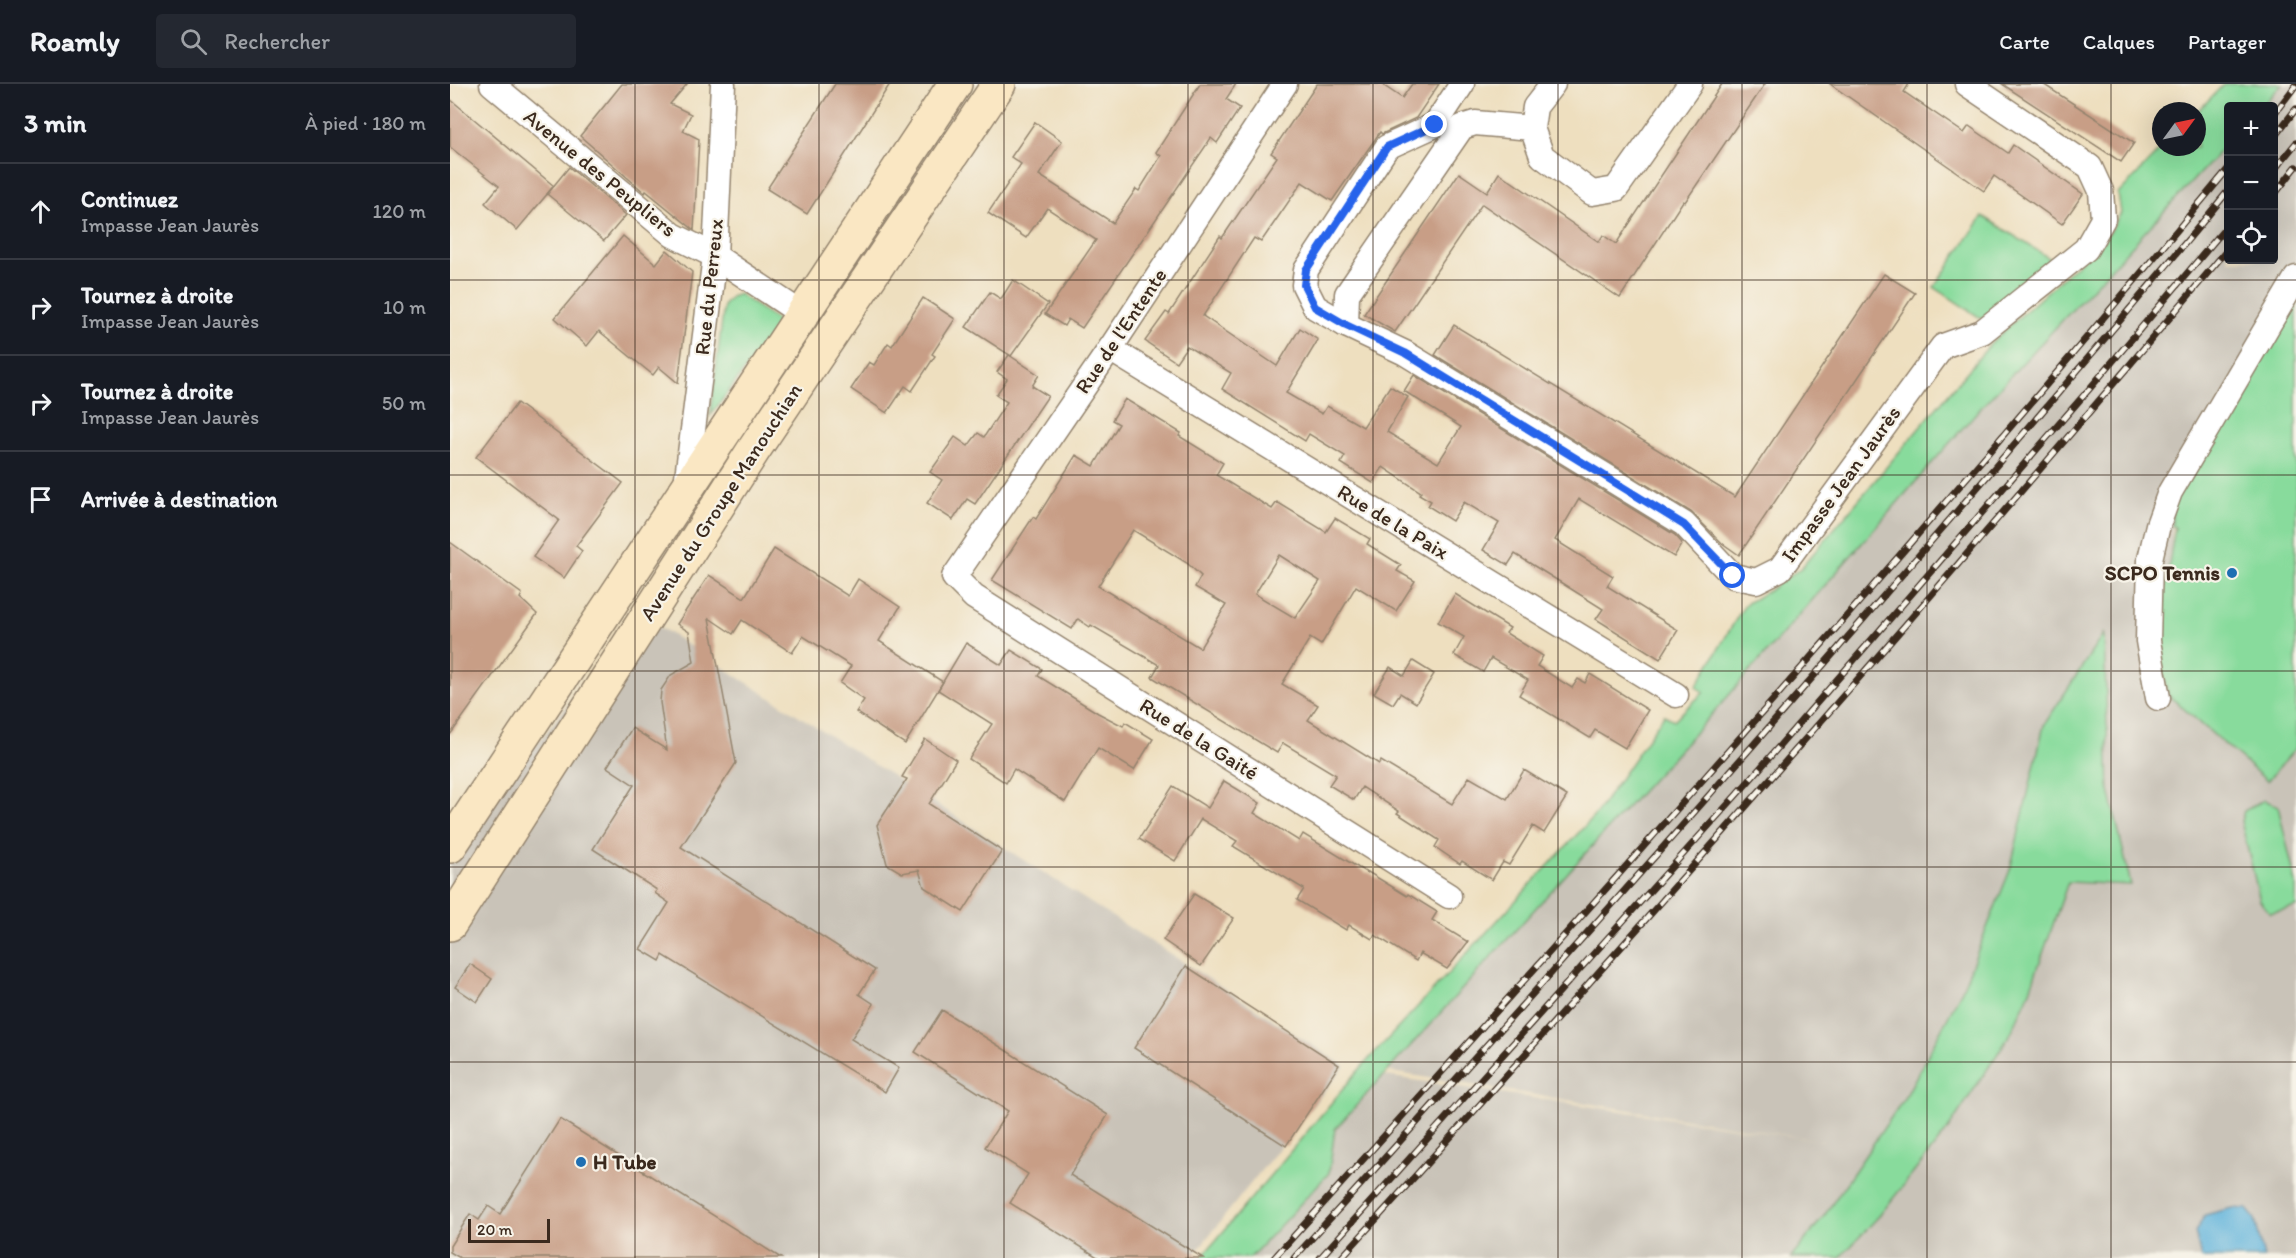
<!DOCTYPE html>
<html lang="fr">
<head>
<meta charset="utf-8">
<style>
  :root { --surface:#171b24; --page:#242831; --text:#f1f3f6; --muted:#9ea1a6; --line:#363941 }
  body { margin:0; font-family:Itim,sans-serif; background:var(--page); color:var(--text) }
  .controls { position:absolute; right:18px; top:18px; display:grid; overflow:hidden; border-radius:6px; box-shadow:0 6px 24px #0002 }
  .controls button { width:54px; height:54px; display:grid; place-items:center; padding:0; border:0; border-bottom:2px solid var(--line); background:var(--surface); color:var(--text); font:30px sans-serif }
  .compass { position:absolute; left:1702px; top:18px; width:54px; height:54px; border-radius:50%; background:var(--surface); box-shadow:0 6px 24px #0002; rotate:57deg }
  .scale { position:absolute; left:18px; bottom:15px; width:82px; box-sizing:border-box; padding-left:6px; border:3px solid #3b2a1e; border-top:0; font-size:16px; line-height:21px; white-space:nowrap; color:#3b2a1e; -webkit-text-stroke:4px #f7f3e8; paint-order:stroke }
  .stop { position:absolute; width:18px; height:18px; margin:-14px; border:4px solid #2563eb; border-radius:50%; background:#fff }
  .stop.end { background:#2563eb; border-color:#fff; box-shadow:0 2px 6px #0008 }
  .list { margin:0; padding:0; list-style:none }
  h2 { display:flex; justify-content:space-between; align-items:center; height:78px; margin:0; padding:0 24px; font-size:26px }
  h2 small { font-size:20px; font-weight:400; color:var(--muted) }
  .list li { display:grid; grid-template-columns:39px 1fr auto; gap:18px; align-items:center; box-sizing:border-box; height:96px; padding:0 24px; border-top:2px solid var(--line) }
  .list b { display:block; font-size:22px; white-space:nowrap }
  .list p { margin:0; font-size:20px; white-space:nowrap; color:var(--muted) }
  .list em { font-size:20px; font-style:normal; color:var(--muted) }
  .icon { flex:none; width:33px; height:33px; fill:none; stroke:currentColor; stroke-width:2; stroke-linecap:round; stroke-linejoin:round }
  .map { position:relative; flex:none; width:1846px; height:1174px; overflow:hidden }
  header { display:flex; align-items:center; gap:36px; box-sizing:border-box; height:84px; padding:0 30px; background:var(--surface); border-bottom:2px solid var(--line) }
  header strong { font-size:28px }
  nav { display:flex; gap:33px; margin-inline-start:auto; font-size:21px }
  .search { width:420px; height:54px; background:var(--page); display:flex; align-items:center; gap:15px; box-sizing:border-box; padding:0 21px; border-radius:6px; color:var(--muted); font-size:22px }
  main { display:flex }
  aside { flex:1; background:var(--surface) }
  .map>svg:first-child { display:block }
</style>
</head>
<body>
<header>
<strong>Roamly</strong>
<div class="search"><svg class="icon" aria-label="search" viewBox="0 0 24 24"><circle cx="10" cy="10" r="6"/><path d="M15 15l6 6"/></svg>Rechercher</div>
<nav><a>Carte</a><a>Calques</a><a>Partager</a></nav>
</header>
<main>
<aside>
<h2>3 min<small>À pied · 180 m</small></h2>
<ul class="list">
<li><svg class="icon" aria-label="ahead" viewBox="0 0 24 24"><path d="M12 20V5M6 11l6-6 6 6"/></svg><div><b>Continuez</b><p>Impasse Jean Jaurès</p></div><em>120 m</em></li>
<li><svg class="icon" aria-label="right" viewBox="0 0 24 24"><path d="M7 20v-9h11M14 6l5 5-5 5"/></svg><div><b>Tournez à droite</b><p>Impasse Jean Jaurès</p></div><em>10 m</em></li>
<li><svg class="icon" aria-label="right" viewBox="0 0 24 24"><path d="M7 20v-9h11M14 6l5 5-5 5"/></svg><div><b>Tournez à droite</b><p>Impasse Jean Jaurès</p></div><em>50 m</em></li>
<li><svg class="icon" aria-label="arrive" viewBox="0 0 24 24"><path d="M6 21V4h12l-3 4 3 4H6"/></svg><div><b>Arrivée à destination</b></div></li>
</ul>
</aside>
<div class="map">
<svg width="1846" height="1174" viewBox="0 0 1846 1174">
  <rect width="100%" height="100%" fill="#f7f3e8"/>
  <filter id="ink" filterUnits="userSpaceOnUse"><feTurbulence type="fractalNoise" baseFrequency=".0167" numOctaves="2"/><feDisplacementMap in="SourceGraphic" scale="12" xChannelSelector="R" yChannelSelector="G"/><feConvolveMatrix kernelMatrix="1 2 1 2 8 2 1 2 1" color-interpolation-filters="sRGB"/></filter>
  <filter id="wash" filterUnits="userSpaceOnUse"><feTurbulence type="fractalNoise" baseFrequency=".008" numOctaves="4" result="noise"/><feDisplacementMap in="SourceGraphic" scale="24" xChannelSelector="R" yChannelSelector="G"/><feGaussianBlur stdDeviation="1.35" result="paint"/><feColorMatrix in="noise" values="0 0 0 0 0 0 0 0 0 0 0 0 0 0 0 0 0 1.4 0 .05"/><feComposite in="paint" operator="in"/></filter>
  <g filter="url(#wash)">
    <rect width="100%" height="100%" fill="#eedfbf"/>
    <g fill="#c9c3b8">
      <path d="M 1799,0 L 1846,0 L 1846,211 L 1723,408 L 1718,611 L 1817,697 L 1846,664 L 1846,1174 L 752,1174 L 909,988 L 1374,1057 L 910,983 L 1324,550 L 1747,63 L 1778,24 L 1778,176 L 1824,176 L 1824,22 L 1780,22 Z"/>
      <path d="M 190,530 L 895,982 L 741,1174 L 0,1174 L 0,769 Z"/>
    </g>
    <g fill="#88db9c" stroke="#62825d" stroke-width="1.5">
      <path d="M 1774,0 L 1832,0 L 1812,22 L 1778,22 L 1778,59 L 1525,330 L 1273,618 L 885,1045 L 879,1089 L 800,1174 L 751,1174 L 908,987 L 1146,730 L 1214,631 L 1224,636 L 1254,608 L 1246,603 L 1295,520 L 1315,509 L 1351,484 L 1543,257 L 1655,155 L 1671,129 L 1668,110 L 1713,63 L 1747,63 L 1747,28 Z"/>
      <path d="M 1533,132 L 1604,177 L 1532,235 L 1484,203 Z"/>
      <path d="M 289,210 L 330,239 L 260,332 L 274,221 L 281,213 Z"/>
      <path d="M 1846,211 L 1846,664 L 1817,697 L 1718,611 L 1706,561 L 1725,443 L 1722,442 L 1723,408 Z"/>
      <path d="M 1654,549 L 1659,706 L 1681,801 L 1618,798 L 1578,912 L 1560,951 L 1496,1048 L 1429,1132 L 1390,1174 L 1341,1174 L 1374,1132 L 1457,1010 L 1512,906 L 1560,786 L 1594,641 Z"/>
      <path d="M 1814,716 L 1828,722 L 1846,799 L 1846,823 L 1820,829 L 1810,817 L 1791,737 L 1794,727 Z"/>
    </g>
    <path fill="#60b4dc" stroke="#4e6f7d" stroke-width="1.5" d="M 1782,1124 L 1797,1125 L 1805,1135 L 1814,1174 L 1751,1174 L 1745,1148 L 1755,1131 Z"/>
    <g id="blocks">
      <g fill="#c89e86" fill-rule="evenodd">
        <path d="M 172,0 L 237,0 L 220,20 L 241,30 L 233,47 L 249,55 L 244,146 L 196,107 L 195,109 L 130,52 Z"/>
        <path d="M 385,0 L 440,0 L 357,130 L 317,105 Z"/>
        <path d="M 750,0 L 786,0 L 776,15 L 790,24 L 767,59 L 761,54 L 632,244 L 618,235 L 614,242 L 595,230 L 646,156 L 597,124 L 576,154 L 538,129 L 571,80 L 561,73 L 585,38 L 612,57 L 589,91 L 663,139 L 686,105 L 689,107 L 711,72 L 706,68 Z"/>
        <path d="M 867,0 L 931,0 L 952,14 L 962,0 L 989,0 L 966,34 L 932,50 L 930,48 L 882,117 L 852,98 L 811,158 L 804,154 L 753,232 L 827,282 L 850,244 L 868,256 L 836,309 L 872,330 L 877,322 L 913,343 L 940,302 L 958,313 L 937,348 L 988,379 L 1011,343 L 954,307 L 964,291 L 1225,451 L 1232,459 L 1224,473 L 1129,415 L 1105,456 L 1163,492 L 1157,502 L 1228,546 L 1210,575 L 1146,535 L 1153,525 L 1110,498 L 1065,470 L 1058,481 L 1033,466 L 1049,439 L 1014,418 L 1002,437 L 978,422 L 981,417 L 969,410 L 971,408 L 933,383 L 923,399 L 891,379 L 895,372 L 859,350 L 855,357 L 772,305 L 781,289 L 737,262 L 726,278 L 695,257 L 716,228 L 719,230 L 770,152 L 772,154 L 827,73 L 821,69 Z"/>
        <path d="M 1272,0 L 1315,0 L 1235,118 L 1233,117 L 1170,214 L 1032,120 L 945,248 L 914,230 L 1009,89 L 1037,108 L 1049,89 L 1149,158 L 1153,151 L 1166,160 Z"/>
        <path d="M 1380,0 L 1459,0 L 1454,8 L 1514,49 L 1519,42 L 1558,69 L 1563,61 L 1633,110 L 1612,140 L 1544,92 L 1534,107 Z"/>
        <path d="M 1552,0 L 1593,0 L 1684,59 L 1671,78 Z"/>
        <path d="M 0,15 L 104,102 L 67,146 L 35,119 L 49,102 L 0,63 Z"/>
        <path d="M 119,83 L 176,131 L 154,157 L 97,110 Z"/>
        <path d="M 173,152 L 206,180 L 217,166 L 242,188 L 228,299 L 209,283 L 203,291 L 149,247 L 137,262 L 105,234 Z"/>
        <path d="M 1434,190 L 1465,209 L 1289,471 L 1272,459 L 1241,428 L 985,271 L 1004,241 L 1285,413 Z"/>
        <path d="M 563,196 L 598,220 L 561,272 L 516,243 L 540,208 L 551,215 Z"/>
        <path d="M 473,214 L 505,235 L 482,270 L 485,272 L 462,307 L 455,302 L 437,329 L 401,305 L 419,278 L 424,281 L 438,259 L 442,262 Z"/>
        <path d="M 559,271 L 589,291 L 582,302 L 598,312 L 525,420 L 517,415 L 503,436 L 477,419 L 492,396 L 480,388 L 505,353 L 518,362 L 528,349 L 534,353 L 557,318 L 546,311 L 557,295 L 547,288 Z"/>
        <path d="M 675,315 L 731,349 L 729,352 L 773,379 L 766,391 L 822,425 L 827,418 L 876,448 L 885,434 L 920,455 L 917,460 L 951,481 L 947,487 L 965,497 L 946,527 L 906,502 L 871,561 L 860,554 L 832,600 L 868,621 L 858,636 L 929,680 L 931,677 L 1002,720 L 1019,693 L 1057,715 L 1074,686 L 1117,712 L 1094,749 L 1083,742 L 1059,781 L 1053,778 L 1042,796 L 1012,777 L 1010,780 L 985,763 L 989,756 L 947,729 L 949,727 L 912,703 L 904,716 L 879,701 L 886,691 L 833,659 L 827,669 L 702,593 L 709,581 L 641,541 L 640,543 L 628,535 L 622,545 L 542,496 L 583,433 L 586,435 L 626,371 L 644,382 L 669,340 L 662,336 ZM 683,446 L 737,479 L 751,492 L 745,503 L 776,521 L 750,564 L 648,502 ZM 829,471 L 870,497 L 845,534 L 805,510 Z"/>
        <path d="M 67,319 L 173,399 L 126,462 L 132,467 L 114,494 L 83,473 L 109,436 L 26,373 Z"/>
        <path d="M 0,458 L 72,510 L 70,514 L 87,530 L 0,651 Z"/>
        <path d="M 324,465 L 398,512 L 408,495 L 450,523 L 429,557 L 493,598 L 455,660 L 406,628 L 414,616 L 390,599 L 401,582 L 353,552 L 342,569 L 292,536 L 283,550 L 259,534 L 286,679 L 231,763 L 425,886 L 409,910 L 424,920 L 401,955 L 449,984 L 435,1008 L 213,871 L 210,877 L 190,865 L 219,819 L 205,809 L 207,806 L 143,765 L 184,701 L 157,683 L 182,644 L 217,666 L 210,618 L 211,606 L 221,591 L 244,578 L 239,548 L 227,540 L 259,491 L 294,514 Z"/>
        <path d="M 1005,510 L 1060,544 L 1056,549 L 1093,572 L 1087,582 L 1122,604 L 1128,595 L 1135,599 L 1140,590 L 1198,626 L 1175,664 L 1145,646 L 1140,654 L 1069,611 L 1078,596 L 1041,574 L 1033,588 L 1004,571 L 1014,553 L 988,538 Z"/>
        <path d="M 516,559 L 551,581 L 561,566 L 592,585 L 588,592 L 648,629 L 673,642 L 675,638 L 703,655 L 684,686 L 648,664 L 615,718 L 564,685 L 556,699 L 519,675 L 542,640 L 488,606 Z"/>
        <path d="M 963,577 L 984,590 L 966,619 L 950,609 L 943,620 L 924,609 L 940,583 L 954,592 Z"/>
        <path d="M 475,655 L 506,676 L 479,720 L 552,767 L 513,828 L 474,803 L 469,786 L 452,789 L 437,780 L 427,741 L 457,695 L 452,693 Z"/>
        <path d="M 774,697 L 810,719 L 804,729 L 849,757 L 853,750 L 917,789 L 918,788 L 957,812 L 958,810 L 987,828 L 982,836 L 1018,858 L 997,885 L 970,869 L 966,877 L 925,851 L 922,855 L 899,841 L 896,846 L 847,816 L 854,805 L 783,762 L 787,757 L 751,735 L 725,777 L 689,755 L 723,702 L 758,724 Z"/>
        <path d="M 744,810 L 784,834 L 751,882 L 713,856 Z"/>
        <path d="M 20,880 L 42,895 L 27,918 L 5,903 Z"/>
        <path d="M 736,882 L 889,981 L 836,1062 L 684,964 Z"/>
        <path d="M 492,926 L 658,1031 L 620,1091 L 753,1174 L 649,1174 L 560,1119 L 578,1090 L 535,1063 L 558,1027 L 465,968 Z"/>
        <path d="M 110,1035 L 331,1174 L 10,1174 L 0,1168 L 0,1162 L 20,1130 L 29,1136 L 38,1122 L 50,1130 Z"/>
      </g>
    </g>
  </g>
  <g filter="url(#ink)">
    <use href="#blocks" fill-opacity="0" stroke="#94846e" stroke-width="1.5"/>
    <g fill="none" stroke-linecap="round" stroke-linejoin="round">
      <defs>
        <g id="street">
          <path d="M 42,0 L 223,151 L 265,172 L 352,230"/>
          <path d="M 835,0 L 660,265 L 504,493 L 524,513 L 999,812"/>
          <path d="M 1012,0 L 985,41 L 937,63 L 856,186 L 854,201 L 865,223 L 896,241 L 955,269 L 1234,440 L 1283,492 L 1306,497 L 1330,485 L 1493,262 L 1532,248 L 1636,165 L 1653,135 L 1651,107 L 1640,83 L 1517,0"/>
          <path d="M 1103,0 L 1085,23 L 1082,44 L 1092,72 L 1142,109 L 1166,105 L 1240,0"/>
          <path d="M 896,241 L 897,210 L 1012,43 L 1025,39 L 1082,44"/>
          <path d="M 660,265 L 1226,611"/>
          <path d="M 236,401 L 265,172 L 273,0"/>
          <path d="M 1708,614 L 1698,557 L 1700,475 L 1708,441 L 1720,408 L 1846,194"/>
        </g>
        <g id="secondary">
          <path d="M 0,762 L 505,0"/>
          <path d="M 0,840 L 303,367 L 549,0"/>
        </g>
      </defs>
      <use href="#street" stroke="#94846e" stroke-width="27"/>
      <use href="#secondary" stroke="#94846e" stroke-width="36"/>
      <use href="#street" stroke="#fff" stroke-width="24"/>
      <use href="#secondary" stroke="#fae7c3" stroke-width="33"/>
      <defs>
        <g id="rail">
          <path d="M 1824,30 L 1846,1"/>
          <path d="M 1824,53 L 1846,25"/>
          <path d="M 1824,86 L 1846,59"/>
          <path d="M 1824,111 L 1846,83"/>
          <path d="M 824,1174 C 1148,816 1470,456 1778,85"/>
          <path d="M 844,1174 C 1079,916 1311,655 1539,390 C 1619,296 1700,203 1778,107"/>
          <path d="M 870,1174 L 1299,697 L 1641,303 L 1778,141"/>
          <path d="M 891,1174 C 1192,843 1489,507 1778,165"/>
        </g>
      </defs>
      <use href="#rail" stroke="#3b2a1e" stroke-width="7"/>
      <use href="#rail" stroke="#f7f3e8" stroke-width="4.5" stroke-dasharray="14" stroke-linecap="butt"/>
    </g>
  </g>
  <g fill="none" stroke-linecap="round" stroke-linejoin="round" filter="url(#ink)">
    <path stroke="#2563eb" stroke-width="8" d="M 985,41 L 937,63 L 856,186 L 854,201 L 865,223 L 896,241 L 955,269 L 1234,441 L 1283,492"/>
  </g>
  <path fill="none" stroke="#3b2a1e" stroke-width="1.5" stroke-opacity="0.55" d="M 185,0 L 185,1174M 369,0 L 369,1174M 554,0 L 554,1174M 738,0 L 738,1174M 923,0 L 923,1174M 1108,0 L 1108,1174M 1292,0 L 1292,1174M 1477,0 L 1477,1174M 1661,0 L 1661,1174M 0,196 L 1846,196M 0,391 L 1846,391M 0,587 L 1846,587M 0,783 L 1846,783M 0,978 L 1846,978"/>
  <g fill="#1f6fb2" stroke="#f7f3e8" stroke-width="2">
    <circle cx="1782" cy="489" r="6"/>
    <circle cx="131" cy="1078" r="6"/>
  </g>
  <g text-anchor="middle" stroke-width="4.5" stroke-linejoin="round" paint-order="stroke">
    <g font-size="21" fill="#3b2a1e" stroke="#f7f3e8">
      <text transform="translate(150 89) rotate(39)" y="7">Avenue des Peupliers</text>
      <text transform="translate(259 203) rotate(-84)" y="7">Rue du Perreux</text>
      <text transform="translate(671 247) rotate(-56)" y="7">Rue de l'Entente</text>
      <text transform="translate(1391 400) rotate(-54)" y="7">Impasse Jean Jaurès</text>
      <text transform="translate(271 418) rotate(-57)" y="7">Avenue du Groupe Manouchian</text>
      <text transform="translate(943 438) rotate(31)" y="7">Rue de la Paix</text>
      <text transform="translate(749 655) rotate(32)" y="7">Rue de la Gaité</text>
    </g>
    <g font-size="21" font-weight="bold" fill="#3b2a1e" stroke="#f7f3e8" text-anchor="end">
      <text x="1770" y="496">SCPO Tennis</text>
      <text x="143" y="1085" text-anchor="start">H Tube</text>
    </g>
  </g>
</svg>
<div class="controls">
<button>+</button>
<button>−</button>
<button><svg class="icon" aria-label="locate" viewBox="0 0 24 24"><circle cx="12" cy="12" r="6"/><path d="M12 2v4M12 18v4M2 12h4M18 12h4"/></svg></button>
</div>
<svg class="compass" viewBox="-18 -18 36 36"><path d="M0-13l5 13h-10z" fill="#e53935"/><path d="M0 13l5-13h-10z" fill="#9ea1a6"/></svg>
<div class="scale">20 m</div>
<div class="stop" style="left:1283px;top:492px"></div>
<div class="stop end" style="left:985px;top:41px"></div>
</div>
</main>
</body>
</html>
